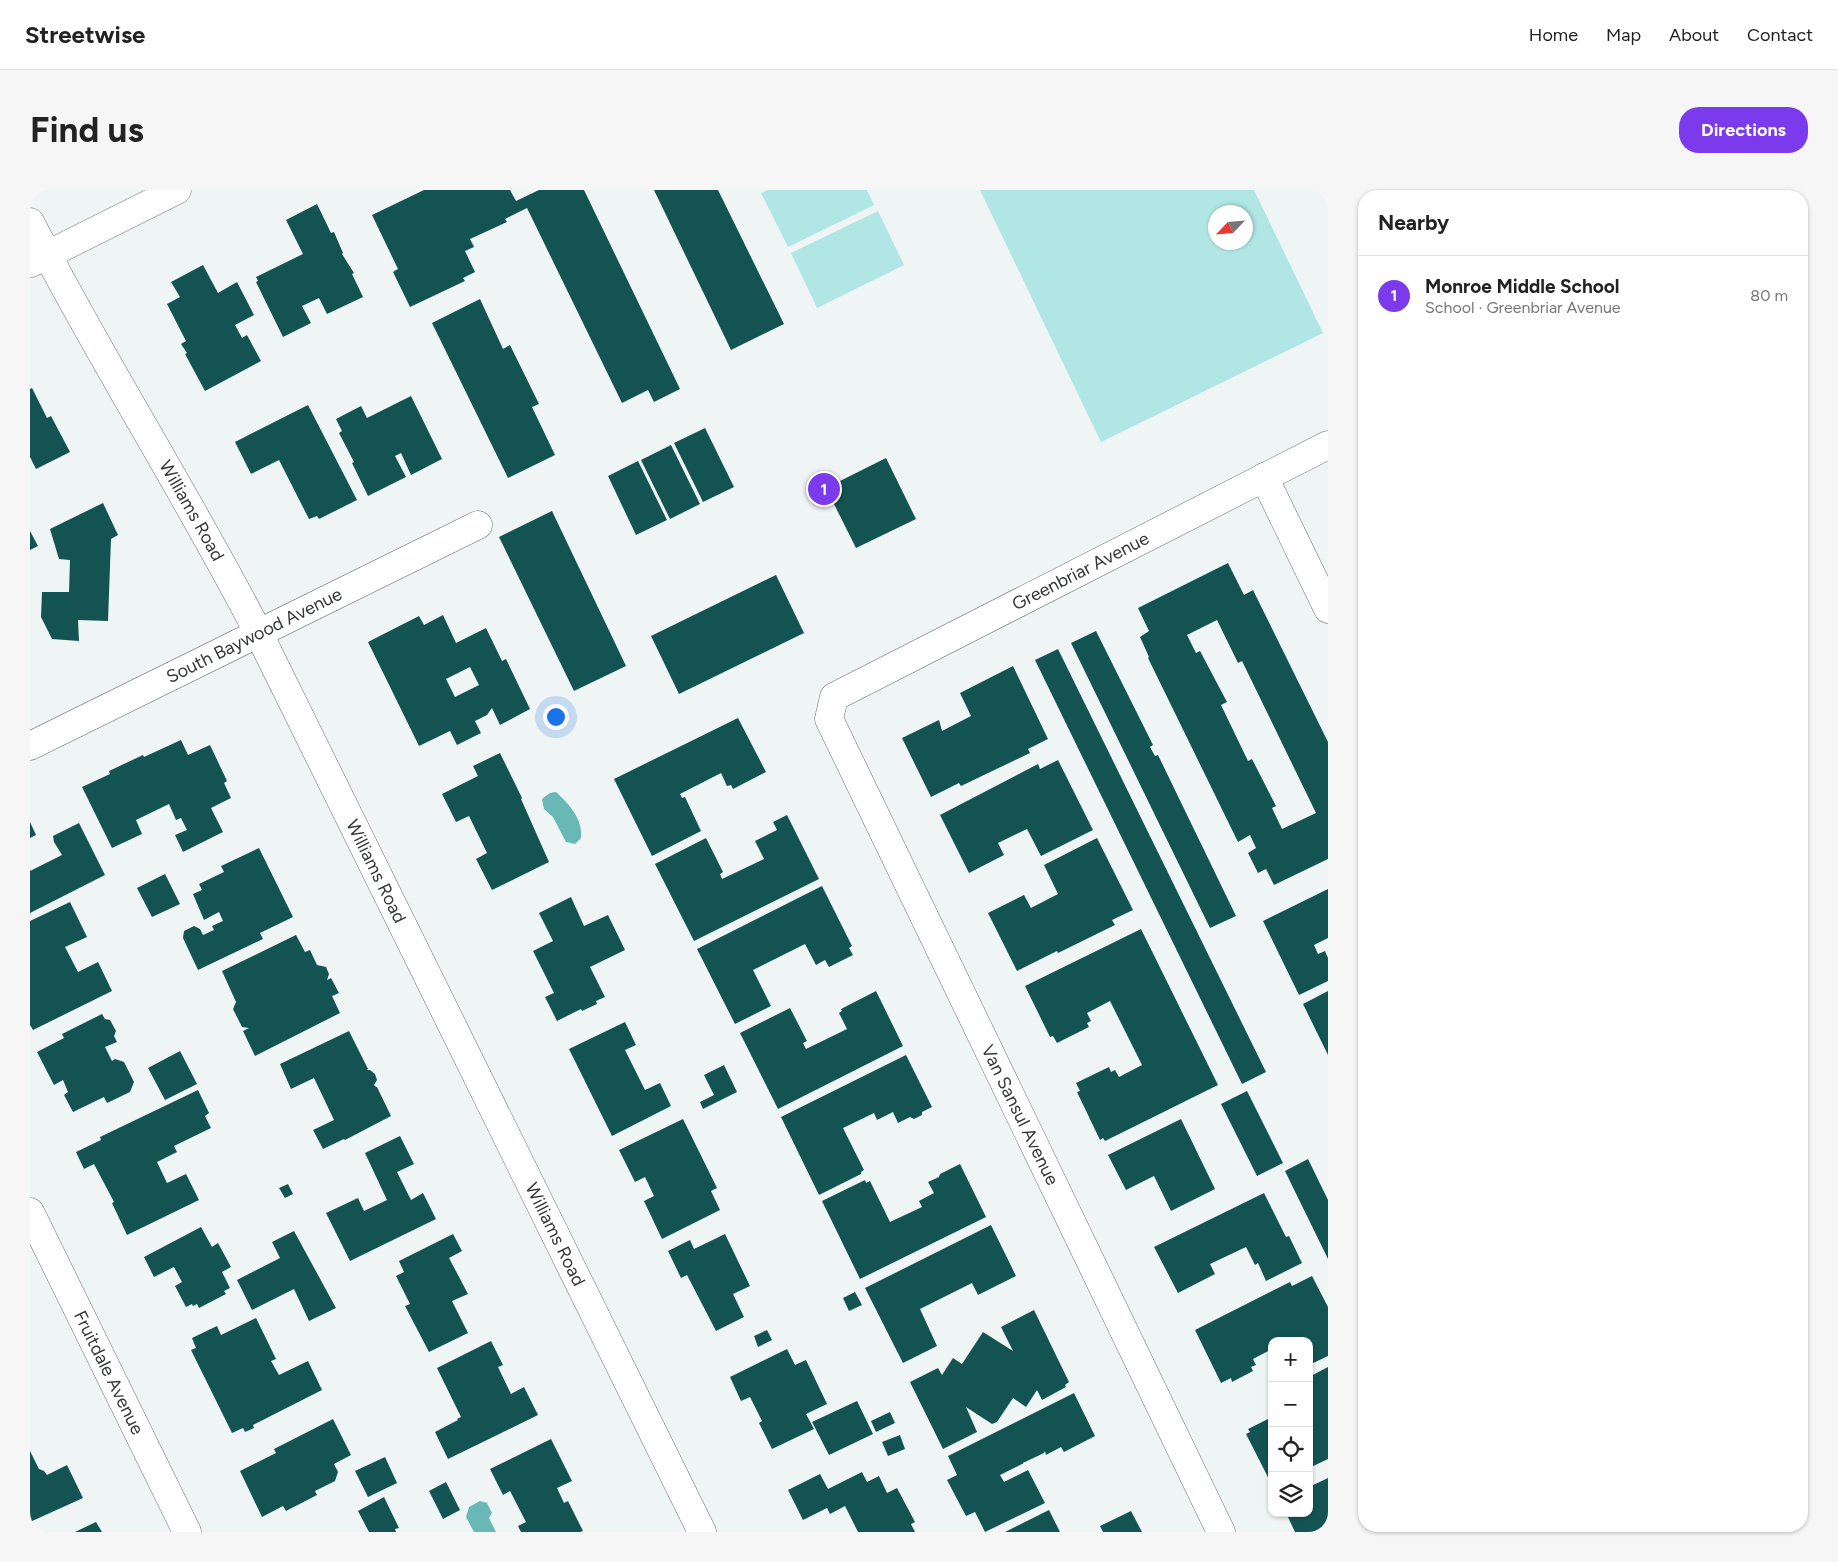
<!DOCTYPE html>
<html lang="en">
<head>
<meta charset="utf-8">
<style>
  :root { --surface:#fff; --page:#f6f6f6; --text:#222; --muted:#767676; --line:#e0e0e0; --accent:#7c3aed }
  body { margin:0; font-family:Figtree,sans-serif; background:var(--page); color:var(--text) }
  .controls { position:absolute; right:15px; bottom:15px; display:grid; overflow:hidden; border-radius:10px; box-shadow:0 1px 4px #0004 }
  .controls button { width:45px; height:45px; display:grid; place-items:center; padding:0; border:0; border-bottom:1px solid var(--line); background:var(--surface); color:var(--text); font:25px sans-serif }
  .compass { position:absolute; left:1178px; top:15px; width:45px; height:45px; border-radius:50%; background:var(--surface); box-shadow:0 1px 4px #0004; rotate:244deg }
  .you { position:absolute; left:525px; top:526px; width:18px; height:18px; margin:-12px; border:4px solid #fff; border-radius:50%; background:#1a73e8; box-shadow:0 0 0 8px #1a73e833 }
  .badge { display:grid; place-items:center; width:32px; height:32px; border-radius:50%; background:var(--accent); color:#fff; font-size:16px; font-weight:700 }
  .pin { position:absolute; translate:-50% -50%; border:2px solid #fff; box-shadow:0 1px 5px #0006 }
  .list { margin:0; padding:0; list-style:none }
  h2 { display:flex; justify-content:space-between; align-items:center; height:65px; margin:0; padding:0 20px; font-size:21px }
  h2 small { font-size:16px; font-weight:400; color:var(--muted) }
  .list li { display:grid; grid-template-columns:32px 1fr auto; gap:15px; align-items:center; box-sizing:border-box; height:80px; padding:0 20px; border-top:1px solid var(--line) }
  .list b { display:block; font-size:19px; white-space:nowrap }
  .list p { margin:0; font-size:16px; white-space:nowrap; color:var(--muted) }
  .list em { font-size:16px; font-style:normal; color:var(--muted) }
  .icon { flex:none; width:28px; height:28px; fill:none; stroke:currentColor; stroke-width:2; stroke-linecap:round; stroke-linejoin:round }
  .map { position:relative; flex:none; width:1298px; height:1342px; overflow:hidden; border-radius:20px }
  header { display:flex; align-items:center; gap:30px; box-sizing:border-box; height:70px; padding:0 25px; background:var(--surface); border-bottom:1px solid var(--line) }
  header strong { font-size:24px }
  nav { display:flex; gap:28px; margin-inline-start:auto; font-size:18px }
  .intro { display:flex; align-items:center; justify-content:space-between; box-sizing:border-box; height:120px; padding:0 30px }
  h1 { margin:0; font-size:35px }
  .button { padding:12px 22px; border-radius:20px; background:var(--accent); color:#fff; font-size:18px; font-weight:700 }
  main { display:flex; gap:30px; padding:0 30px }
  aside { flex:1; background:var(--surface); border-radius:20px; box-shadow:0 1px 4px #0004 }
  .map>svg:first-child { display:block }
</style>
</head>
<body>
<header>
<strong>Streetwise</strong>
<nav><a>Home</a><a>Map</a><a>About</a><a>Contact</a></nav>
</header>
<div class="intro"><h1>Find us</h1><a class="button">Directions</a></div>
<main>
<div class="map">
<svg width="1298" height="1342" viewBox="0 0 1298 1342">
  <rect width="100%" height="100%" fill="#eff4f4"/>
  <g fill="#b0e6e3" fill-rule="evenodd">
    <path d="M 738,0 L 837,0 L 844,15 L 758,57 L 731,3 Z"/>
    <path d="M 950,0 L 1224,0 L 1293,143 L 1071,252 ZM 1216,22 L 1216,52 L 1186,52 L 1186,22 Z"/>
    <path d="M 848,21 L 874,75 L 787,118 L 761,63 Z"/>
  </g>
  <g fill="#68b8b5">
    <path d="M 526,602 C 539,614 553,629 551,648 L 545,654 L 536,652 L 523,627 L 514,619 L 512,609 L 520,603 Z"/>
    <path d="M 450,1311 L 457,1313 L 462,1323 L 459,1328 L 466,1342 L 444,1342 L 436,1327 L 439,1317 Z"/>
  </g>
  <g fill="#135453" fill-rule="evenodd">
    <path d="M 394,0 L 480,0 L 486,11 L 509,0 L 554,0 L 650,199 L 624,212 L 618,200 L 592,213 L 497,18 L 475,29 L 477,32 L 440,49 L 444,57 L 435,61 L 445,82 L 433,88 L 435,91 L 380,117 L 363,82 L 368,79 L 342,25 Z"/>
    <path d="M 624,0 L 688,0 L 754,134 L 701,160 Z"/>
    <path d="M 287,14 L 301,43 L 304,42 L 313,63 L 312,64 L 324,83 L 322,84 L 333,107 L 297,124 L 289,108 L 272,116 L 281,133 L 253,147 L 226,92 L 228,91 L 226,87 L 273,64 L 256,30 Z"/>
    <path d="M 173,75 L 188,103 L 207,92 L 224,125 L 205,135 L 212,148 L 217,145 L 231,171 L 175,201 L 155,164 L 157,163 L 151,154 L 156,151 L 137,114 L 150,107 L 141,92 Z"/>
    <path d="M 450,109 L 473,159 L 480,155 L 509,214 L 502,217 L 525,265 L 478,288 L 402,133 Z"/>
    <path d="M 2,198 L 17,228 L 21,226 L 40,262 L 6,279 L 0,267 L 0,199 Z"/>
    <path d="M 381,206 L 412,269 L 381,285 L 371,263 L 365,266 L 376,287 L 338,306 L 322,273 L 324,272 L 309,243 L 312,241 L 306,229 L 331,216 L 337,228 Z"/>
    <path d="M 278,215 L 327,310 L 289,329 L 287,326 L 279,329 L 249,270 L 221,284 L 205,252 Z"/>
    <path d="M 675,238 L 704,297 L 673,312 L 644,253 Z"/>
    <path d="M 641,255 L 670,314 L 640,329 L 611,270 Z"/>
    <path d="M 856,268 L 886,329 L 826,358 L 796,298 Z"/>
    <path d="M 608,271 L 637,330 L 606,345 L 578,286 Z"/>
    <path d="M 73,313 L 88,345 L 81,349 L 78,431 L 48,430 L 49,451 L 22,449 L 11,427 L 12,402 L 39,402 L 40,370 L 29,369 L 20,339 Z"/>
    <path d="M 522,321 L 596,476 L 544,501 L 469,347 Z"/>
    <path d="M 0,341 L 8,356 L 0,360 Z"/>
    <path d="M 1198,373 L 1214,405 L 1223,400 L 1298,552 L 1298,669 L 1244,695 L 1236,679 L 1228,683 L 1218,663 L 1226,658 L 1220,645 L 1208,652 L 1118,468 L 1119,467 L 1110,447 L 1119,441 L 1108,418 ZM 1187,430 L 1208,473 L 1212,471 L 1286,623 L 1252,639 L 1242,618 L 1246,616 L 1222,569 L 1218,571 L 1191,515 L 1197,512 L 1170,461 L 1166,463 L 1157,445 Z"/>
    <path d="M 746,385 L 774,443 L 649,504 L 621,446 Z"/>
    <path d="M 413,425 L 426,453 L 456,438 L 472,471 L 476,469 L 500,519 L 470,535 L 462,518 L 457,525 L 445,531 L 451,543 L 427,555 L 420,541 L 389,556 L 338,452 L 389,426 L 394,435 ZM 440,477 L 449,495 L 425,507 L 416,489 Z"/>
    <path d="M 1066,441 L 1123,555 L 1120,557 L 1125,566 L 1128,565 L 1206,726 L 1180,738 L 1041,453 Z"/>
    <path d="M 1028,459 L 1236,882 L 1212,894 L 1005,470 Z"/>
    <path d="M 983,476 L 1018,549 L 998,559 L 1000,563 L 931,596 L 929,593 L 901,607 L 872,548 L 909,530 L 912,541 L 941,526 L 930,503 Z"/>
    <path d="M 708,528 L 736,582 L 703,599 L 701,595 L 697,596 L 691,583 L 650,604 L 652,608 L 655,607 L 671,641 L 622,666 L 584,589 Z"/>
    <path d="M 151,550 L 158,565 L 180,555 L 197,591 L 194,593 L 201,608 L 181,618 L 193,642 L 153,662 L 145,645 L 157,640 L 151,628 L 146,630 L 139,614 L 106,630 L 112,644 L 82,658 L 52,597 L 80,584 L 79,581 L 113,565 L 114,567 Z"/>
    <path d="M 470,563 L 492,608 L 491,609 L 519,672 L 462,700 L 446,669 L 457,663 L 439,626 L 426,632 L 412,604 L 448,586 L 443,576 Z"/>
    <path d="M 1028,570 L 1063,640 L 1011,666 L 997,639 L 968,653 L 974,665 L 939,683 L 910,625 L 1008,574 L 1010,579 Z"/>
    <path d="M 757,625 L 789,689 L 664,751 L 625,674 L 676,648 L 693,682 L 690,684 L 692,689 L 734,669 L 725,651 L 747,640 L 743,632 Z"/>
    <path d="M 0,632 L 6,645 L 0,648 Z"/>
    <path d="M 49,633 L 75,685 L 0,723 L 0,681 L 32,665 L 24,652 L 23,646 Z"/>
    <path d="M 1067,648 L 1103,720 L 1082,730 L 1085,735 L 1028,763 L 1027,761 L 987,781 L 958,723 L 994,705 L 1001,718 L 1028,704 L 1014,675 Z"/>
    <path d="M 229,658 L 263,727 L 230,743 L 233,749 L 168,780 L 153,748 L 154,741 L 164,736 L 170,739 L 173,745 L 184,740 L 182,736 L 193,731 L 189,722 L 174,730 L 163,704 L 172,700 L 169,694 L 194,682 L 191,676 Z"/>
    <path d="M 135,684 L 150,714 L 122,727 L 107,698 Z"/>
    <path d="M 792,696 L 822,756 L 819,758 L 823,765 L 799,777 L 795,770 L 786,775 L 775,754 L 723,780 L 741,816 L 705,834 L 667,759 Z"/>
    <path d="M 1298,699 L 1298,748 L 1284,755 L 1288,764 L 1295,761 L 1298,768 L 1298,791 L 1269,805 L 1233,731 Z"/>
    <path d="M 541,707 L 554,736 L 578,725 L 595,760 L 560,777 L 575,807 L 566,811 L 567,814 L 552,821 L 551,819 L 527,831 L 515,807 L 524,803 L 503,761 L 523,751 L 509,723 Z"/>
    <path d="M 40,712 L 57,747 L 35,757 L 48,782 L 68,772 L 82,801 L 3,840 L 0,835 L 0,731 Z"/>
    <path d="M 1111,739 L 1188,895 L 1075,951 L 1073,948 L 1070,950 L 1047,902 L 1050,901 L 1046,893 L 1079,877 L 1081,882 L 1085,880 L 1089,887 L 1112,875 L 1080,811 L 1057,823 L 1061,831 L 1057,833 L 1059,837 L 1027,853 L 1023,846 L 1020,847 L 995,796 Z"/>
    <path d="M 266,745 L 275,762 L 280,760 L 287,775 L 296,777 L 299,784 L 297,790 L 301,788 L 309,803 L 302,806 L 310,823 L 225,866 L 213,841 L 219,838 L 212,837 L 203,819 L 206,812 L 192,781 Z"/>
    <path d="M 846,801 L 873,856 L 748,919 L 710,843 L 760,818 L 777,851 L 773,853 L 776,859 L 817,839 L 809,823 L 812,821 L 811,819 Z"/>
    <path d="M 1298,801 L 1298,865 L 1273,814 Z"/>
    <path d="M 72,824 L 75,829 L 80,830 L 86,841 L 84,846 L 87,852 L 75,857 L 82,871 L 85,869 L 94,872 L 104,892 L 100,902 L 77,913 L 74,907 L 43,922 L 34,905 L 38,902 L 33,890 L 24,895 L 7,862 L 34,848 L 32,844 Z"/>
    <path d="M 595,832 L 606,855 L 595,860 L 615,900 L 630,893 L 641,916 L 582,946 L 539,859 Z"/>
    <path d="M 319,841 L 338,879 L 337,880 L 340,880 L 345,884 L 347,890 L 344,895 L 346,897 L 347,897 L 361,926 L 315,950 L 314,949 L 293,959 L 283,940 L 304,930 L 284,888 L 261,899 L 250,874 Z"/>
    <path d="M 150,861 L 167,894 L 135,910 L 118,878 Z"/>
    <path d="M 876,865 L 902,917 L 892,922 L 892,925 L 884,929 L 880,927 L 868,933 L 863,922 L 847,930 L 844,923 L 813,938 L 834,980 L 831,982 L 831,984 L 789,1005 L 751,927 Z"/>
    <path d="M 694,875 L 707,902 L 673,919 L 670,912 L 684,905 L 674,885 Z"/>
    <path d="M 168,900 L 179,923 L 175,926 L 181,938 L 144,956 L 147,962 L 127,972 L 137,993 L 156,984 L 169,1010 L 97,1045 L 82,1013 L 84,1012 L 64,974 L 54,979 L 46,962 L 71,950 L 70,947 Z"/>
    <path d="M 1217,901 L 1253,973 L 1227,986 L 1191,914 Z"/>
    <path d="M 653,929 L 687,998 L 681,1001 L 690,1020 L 632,1049 L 614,1011 L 624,1006 L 615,987 L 605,992 L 589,960 Z"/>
    <path d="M 1151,929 L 1185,999 L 1141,1021 L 1124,986 L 1096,1000 L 1078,965 Z"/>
    <path d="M 370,946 L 384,974 L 367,982 L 381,1010 L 393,1003 L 406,1029 L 320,1071 L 296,1023 L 328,1008 L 334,1021 L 357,1010 L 335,963 Z"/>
    <path d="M 1278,969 L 1298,1010 L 1298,1069 L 1255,981 Z"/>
    <path d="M 930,974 L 956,1027 L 830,1089 L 792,1011 L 835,990 L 836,993 L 840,991 L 860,1032 L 892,1017 L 889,1011 L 904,1003 L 898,992 L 909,987 L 910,984 Z"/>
    <path d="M 258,994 L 263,1004 L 255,1008 L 249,998 Z"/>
    <path d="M 1234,1003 L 1256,1047 L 1259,1046 L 1272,1073 L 1236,1091 L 1228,1073 L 1225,1075 L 1216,1057 L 1180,1074 L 1185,1084 L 1148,1103 L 1124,1057 Z"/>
    <path d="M 961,1035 L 986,1086 L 948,1105 L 942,1093 L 890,1119 L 907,1156 L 873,1173 L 835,1098 Z"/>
    <path d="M 171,1037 L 182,1057 L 188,1053 L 201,1077 L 192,1082 L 200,1098 L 194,1101 L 196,1104 L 169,1118 L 167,1114 L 163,1116 L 162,1114 L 156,1117 L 145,1096 L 152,1092 L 144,1077 L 124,1087 L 114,1067 Z"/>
    <path d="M 264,1041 L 306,1118 L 279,1131 L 264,1099 L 222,1120 L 207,1090 L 250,1068 L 242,1052 Z"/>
    <path d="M 423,1044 L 432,1061 L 419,1068 L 438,1104 L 422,1111 L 438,1143 L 399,1162 L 375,1116 L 380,1114 L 366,1086 L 374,1082 L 369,1071 Z"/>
    <path d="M 695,1044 L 720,1096 L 703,1104 L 714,1127 L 686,1141 L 657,1085 L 651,1088 L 638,1061 L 660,1050 L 664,1059 Z"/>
    <path d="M 1282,1086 L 1298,1117 L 1298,1166 L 1279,1175 L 1279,1151 L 1242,1151 L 1242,1159 L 1223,1169 L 1226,1175 L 1221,1177 L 1223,1181 L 1202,1192 L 1201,1188 L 1191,1193 L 1165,1140 L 1260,1092 L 1262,1096 Z"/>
    <path d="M 825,1102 L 832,1115 L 819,1121 L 813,1108 Z"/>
    <path d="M 1004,1120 L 1039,1192 L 1035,1195 L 1036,1197 L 1012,1210 L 1007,1200 L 996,1217 L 983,1208 L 967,1232 L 962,1234 L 936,1217 L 947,1242 L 913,1259 L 880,1192 L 908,1178 L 912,1185 L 923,1168 L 932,1174 L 953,1142 L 983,1161 L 971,1137 Z"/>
    <path d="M 226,1128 L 246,1169 L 241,1171 L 249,1185 L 278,1171 L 292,1200 L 223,1235 L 224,1238 L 215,1242 L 213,1238 L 202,1243 L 161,1160 L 166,1158 L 162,1148 L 187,1136 L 191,1145 Z"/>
    <path d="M 737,1140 L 742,1150 L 728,1157 L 724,1146 Z"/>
    <path d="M 461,1151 L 473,1175 L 468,1177 L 481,1204 L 494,1197 L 508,1225 L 418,1269 L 405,1242 L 428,1230 L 427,1229 L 431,1227 L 407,1178 Z"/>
    <path d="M 757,1159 L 765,1175 L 776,1170 L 797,1214 L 776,1224 L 784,1239 L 742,1259 L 729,1233 L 732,1231 L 720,1207 L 711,1211 L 700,1187 Z"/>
    <path d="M 1298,1177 L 1298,1269 L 1279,1278 L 1279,1220 L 1283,1218 L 1279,1211 L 1279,1187 Z"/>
    <path d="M 1044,1203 L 1065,1246 L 1034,1262 L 1031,1257 L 1016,1265 L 1015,1261 L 1014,1263 L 995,1272 L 993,1272 L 994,1273 L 970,1285 L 974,1292 L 998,1280 L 1015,1313 L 955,1342 L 945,1322 L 936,1326 L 917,1290 L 927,1285 L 918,1266 Z"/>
    <path d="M 827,1211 L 843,1244 L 799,1265 L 782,1232 Z"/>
    <path d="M 860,1222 L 865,1233 L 846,1242 L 841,1231 Z"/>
    <path d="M 1242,1227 L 1242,1295 L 1216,1244 L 1220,1242 L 1218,1239 Z"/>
    <path d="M 303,1229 L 321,1265 L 304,1274 L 308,1282 L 305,1291 L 285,1301 L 287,1305 L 256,1321 L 253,1316 L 232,1327 L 210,1281 L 246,1263 L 244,1259 Z"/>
    <path d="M 870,1245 L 875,1259 L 858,1266 L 852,1252 Z"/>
    <path d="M 521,1249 L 542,1291 L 527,1298 L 534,1313 L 538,1311 L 553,1341 L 550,1342 L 491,1342 L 488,1336 L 496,1332 L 480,1301 L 473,1305 L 460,1279 Z"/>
    <path d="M 0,1261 L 9,1279 L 14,1281 L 17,1285 L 37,1275 L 53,1308 L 0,1332 Z"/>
    <path d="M 355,1267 L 367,1293 L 338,1307 L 325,1281 Z"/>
    <path d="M 832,1282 L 837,1292 L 849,1286 L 857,1303 L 867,1298 L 885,1332 L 881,1334 L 885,1342 L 828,1342 L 815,1316 L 800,1324 L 797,1318 L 773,1330 L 758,1300 L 790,1284 L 798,1299 Z"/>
    <path d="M 1298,1288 L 1298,1342 L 1265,1342 L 1256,1323 L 1279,1323 L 1279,1297 Z"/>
    <path d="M 416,1292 L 430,1320 L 413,1329 L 399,1301 Z"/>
    <path d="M 354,1307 L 369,1338 L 365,1339 L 366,1342 L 339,1342 L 328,1321 Z"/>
    <path d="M 1019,1320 L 1030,1342 L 975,1342 Z"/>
    <path d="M 1101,1321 L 1112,1342 L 1073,1342 L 1070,1336 Z"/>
    <path d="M 66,1332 L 72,1342 L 45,1342 Z"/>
  </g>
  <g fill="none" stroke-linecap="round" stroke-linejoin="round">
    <defs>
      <g id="street">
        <path id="s1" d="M 0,32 C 72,172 157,304 229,444 L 672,1342"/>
        <path d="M 1,73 L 147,0"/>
        <path d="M 1234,287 L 1298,419"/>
        <path id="s2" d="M 0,556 L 448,335"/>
        <path id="s3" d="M 0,1022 L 157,1342"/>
        <path id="s4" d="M 1191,1342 L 799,529 L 804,507 L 1298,255"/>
      </g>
    </defs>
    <use href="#street" stroke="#6f7473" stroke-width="29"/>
    <use href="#street" stroke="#fff" stroke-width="28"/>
  </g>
  <g text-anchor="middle" stroke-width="5" stroke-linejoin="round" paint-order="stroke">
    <g font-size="18" fill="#353736" stroke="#fff">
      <text dy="6" stroke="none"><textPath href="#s1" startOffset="331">Williams Road</textPath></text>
      <text dy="6" stroke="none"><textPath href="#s4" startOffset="1202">Greenbriar Avenue</textPath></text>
      <text dy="6" stroke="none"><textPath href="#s2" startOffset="250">South Baywood Avenue</textPath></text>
      <text dy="6" stroke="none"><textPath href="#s1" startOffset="736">Williams Road</textPath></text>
      <text transform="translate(990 925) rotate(64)" y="6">Van Sansul Avenue</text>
      <text dy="6" stroke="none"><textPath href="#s1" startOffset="1141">Williams Road</textPath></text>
      <text dy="6" stroke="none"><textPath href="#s3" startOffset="179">Fruitdale Avenue</textPath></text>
    </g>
  </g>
</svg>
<div class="controls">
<button>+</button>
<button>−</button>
<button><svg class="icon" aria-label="locate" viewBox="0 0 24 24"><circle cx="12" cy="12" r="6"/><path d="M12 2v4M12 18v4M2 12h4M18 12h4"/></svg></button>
<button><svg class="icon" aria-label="layers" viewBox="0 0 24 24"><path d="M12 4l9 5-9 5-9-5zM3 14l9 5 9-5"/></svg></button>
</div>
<svg class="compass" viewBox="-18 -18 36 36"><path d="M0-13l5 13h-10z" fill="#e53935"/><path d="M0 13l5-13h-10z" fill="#767676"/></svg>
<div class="you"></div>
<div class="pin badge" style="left:794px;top:299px">1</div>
</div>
<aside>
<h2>Nearby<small></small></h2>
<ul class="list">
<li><span class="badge">1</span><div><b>Monroe Middle School</b><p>School · Greenbriar Avenue</p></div><em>80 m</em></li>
</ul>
</aside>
</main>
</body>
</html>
